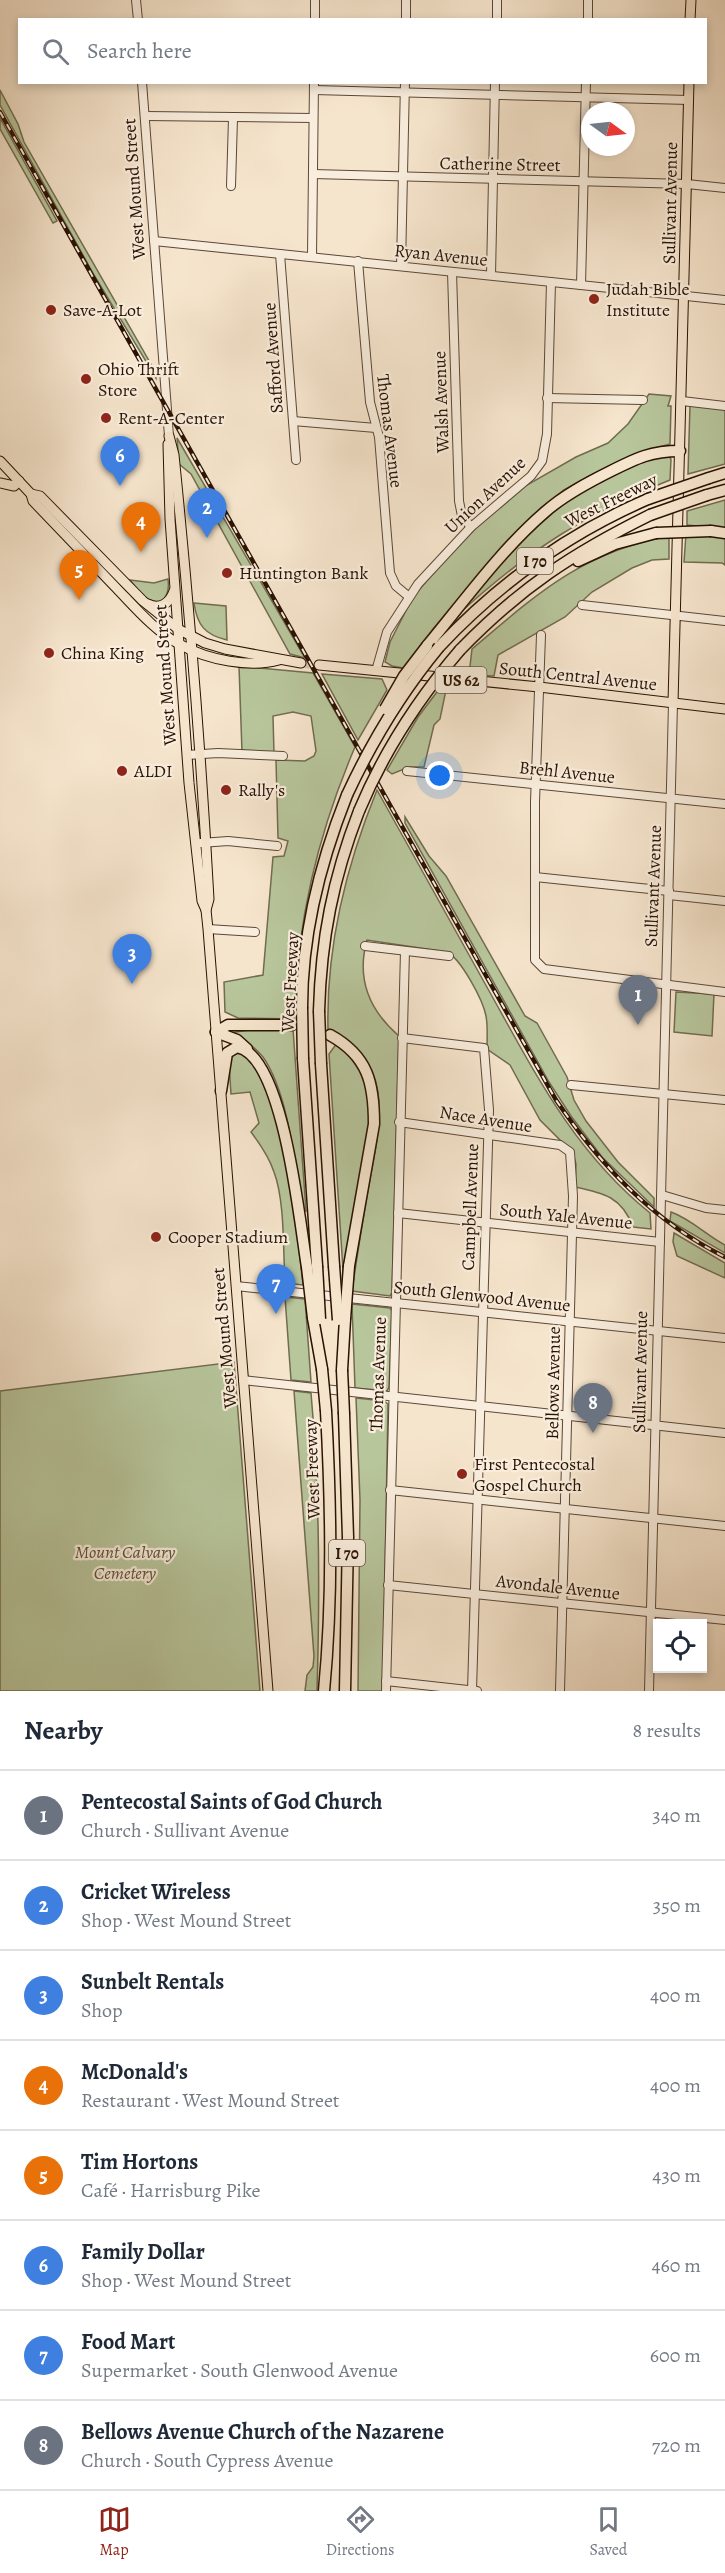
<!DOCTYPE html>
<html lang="en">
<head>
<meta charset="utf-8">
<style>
  :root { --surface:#fff; --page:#f2f2f3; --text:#1f2937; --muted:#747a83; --line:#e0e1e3; --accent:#8f2418 }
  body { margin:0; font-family:Alegreya,serif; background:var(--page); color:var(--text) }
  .controls { position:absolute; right:18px; bottom:18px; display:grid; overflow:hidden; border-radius:0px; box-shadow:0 3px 9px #0003 }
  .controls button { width:54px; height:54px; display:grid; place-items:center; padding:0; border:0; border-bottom:2px solid var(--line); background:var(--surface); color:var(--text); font:30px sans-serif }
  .compass { position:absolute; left:581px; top:102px; width:54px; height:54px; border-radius:50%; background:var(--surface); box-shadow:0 3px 9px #0003; rotate:105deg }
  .you { position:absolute; left:440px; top:776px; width:21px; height:21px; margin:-15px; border:4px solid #fff; border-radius:50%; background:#1a73e8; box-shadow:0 0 0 9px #1a73e833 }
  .badge { display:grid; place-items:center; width:39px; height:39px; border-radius:50%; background:var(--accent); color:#fff; font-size:20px; font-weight:700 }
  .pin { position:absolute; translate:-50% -50px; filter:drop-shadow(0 2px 3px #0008) }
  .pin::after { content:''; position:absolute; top:32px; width:21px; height:18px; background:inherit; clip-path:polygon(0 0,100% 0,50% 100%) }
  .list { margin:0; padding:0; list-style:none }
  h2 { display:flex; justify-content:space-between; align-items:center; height:78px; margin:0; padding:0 24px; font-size:26px }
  h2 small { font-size:20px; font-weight:400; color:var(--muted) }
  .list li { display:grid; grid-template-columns:39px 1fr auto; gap:18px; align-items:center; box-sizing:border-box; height:90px; padding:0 24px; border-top:2px solid var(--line) }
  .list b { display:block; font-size:22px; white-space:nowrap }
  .list p { margin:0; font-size:20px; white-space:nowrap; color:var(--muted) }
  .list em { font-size:20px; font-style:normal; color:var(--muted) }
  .icon { flex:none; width:33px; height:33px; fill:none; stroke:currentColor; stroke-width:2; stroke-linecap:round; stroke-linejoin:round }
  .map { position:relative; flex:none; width:725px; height:1691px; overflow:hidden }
  .search { position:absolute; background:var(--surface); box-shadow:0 3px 9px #0003; left:18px; right:18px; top:18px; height:66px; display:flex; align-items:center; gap:15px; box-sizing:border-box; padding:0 21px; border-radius:0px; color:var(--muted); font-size:22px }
  .sheet { height:798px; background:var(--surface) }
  nav { display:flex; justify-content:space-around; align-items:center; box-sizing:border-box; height:84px; border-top:2px solid var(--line); background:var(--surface); font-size:16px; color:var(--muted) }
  nav a { display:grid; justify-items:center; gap:3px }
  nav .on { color:var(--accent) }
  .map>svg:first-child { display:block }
</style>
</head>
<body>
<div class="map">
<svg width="725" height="1691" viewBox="0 0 725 1691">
  <rect width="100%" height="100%" fill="#f6e5cd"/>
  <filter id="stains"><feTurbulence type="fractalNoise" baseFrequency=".00333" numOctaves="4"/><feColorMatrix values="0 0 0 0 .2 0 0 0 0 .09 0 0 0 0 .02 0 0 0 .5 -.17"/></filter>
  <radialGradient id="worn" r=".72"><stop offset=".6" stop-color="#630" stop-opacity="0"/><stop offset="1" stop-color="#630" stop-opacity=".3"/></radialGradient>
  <g fill="#b8c69c" stroke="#716c50" stroke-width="1.5">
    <path d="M 0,90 L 18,124 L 24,142 L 156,373 L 156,378 L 94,275 L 0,105 Z"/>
    <path d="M 0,118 L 57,221 L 53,223 L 0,129 Z"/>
    <path d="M 649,394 L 671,396 L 668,406 L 671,406 L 670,444 L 645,451 L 593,474 L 564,490 L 539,510 L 510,538 L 433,629 L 403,668 L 392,666 L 385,662 L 390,642 L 413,597 L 443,562 L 477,527 L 527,485 L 576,457 L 608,443 L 628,424 Z"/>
    <path d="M 690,405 L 725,409 L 725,464 L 688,474 Z"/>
    <path d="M 177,438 L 305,658 L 290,654 L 191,474 L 179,464 Z"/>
    <path d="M 669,457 L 671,459 L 670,480 C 587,513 529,550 462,611 L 461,609 L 527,534 L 572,497 L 645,458 Z"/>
    <path d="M 725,500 L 725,529 L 687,525 L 687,511 Z"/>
    <path d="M 686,534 L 725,537 L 725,565 L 722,563 L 684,562 Z"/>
    <path d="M 669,536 L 669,559 L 652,560 L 632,568 L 592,592 L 565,617 L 498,655 L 494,676 L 469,675 L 472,649 C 537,594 582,552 669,536 Z"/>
    <path d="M 168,579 C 170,592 163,612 147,600 C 141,595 135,586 130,580 L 154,583 Z"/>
    <path d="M 194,603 L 226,606 L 227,640 C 205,635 197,625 194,603 Z"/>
    <path d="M 239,666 L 313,673 L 355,747 C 317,836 297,922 294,1019 L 238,1018 L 225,1012 L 224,982 L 263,975 L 273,857 L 284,856 L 288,841 L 278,838 L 276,760 L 305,761 L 314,756 L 316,751 L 311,716 L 293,712 L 273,716 L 274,753 L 242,752 Z"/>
    <path d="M 322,674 L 382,679 L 387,690 L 358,740 Z"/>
    <path d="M 440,688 L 446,690 L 440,719 L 434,725 L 424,767 L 409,767 L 392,774 L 387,770 L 418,717 Z"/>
    <path d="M 377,790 C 414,856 451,923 488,989 C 535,1073 574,1152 650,1213 L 651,1229 L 633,1227 C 622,1197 604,1193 575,1187 L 576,1164 L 573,1153 L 540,1120 L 510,1065 L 487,1049 C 487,1038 488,1026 486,1016 C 483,1000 461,959 447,952 L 367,940 C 356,979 370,1011 399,1036 L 392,1292 L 390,1296 L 352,1291 C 357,1257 362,1224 368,1190 C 379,1128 399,1062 328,1029 C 326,945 346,866 377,790 Z"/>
    <path d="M 405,817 L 429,856 L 446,876 L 525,1016 L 537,1023 L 567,1077 L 574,1100 L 586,1121 L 618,1162 L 654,1198 L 654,1207 L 602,1157 L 571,1116 L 549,1082 L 405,823 Z"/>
    <path d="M 676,992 L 714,994 L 712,1036 L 674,1032 Z"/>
    <path d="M 262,1028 L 293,1029 L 306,1211 L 302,1211 C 295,1167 289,1094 263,1057 C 254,1046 242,1038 229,1033 Z"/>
    <path d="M 337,1043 C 365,1069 370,1091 370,1129 L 345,1269 L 343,1270 L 329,1054 Z"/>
    <path d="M 233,1051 L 246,1054 C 288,1112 295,1215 303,1285 L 285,1283 C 283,1251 285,1201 274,1172 C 269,1157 260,1144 251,1132 L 259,1123 L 250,1092 L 231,1094 L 229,1064 Z"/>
    <path d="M 671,1212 C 691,1219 706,1235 725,1245 L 725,1253 L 670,1221 Z"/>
    <path d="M 674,1233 L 725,1263 L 725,1278 L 677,1256 L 673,1242 Z"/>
    <path d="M 285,1297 L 305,1299 L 311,1382 L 291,1380 Z"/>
    <path d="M 352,1304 L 390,1308 L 392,1311 L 389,1387 L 387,1391 L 355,1388 Z"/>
    <path d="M 234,1362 L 260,1691 L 0,1691 L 0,1391 Z"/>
    <path d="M 294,1391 L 311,1393 C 320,1492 320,1591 317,1691 L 305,1691 L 307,1675 L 313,1667 L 314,1656 Z"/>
    <path d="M 356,1398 L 384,1401 L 388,1404 L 383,1691 L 358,1691 L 360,1500 Z"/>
  </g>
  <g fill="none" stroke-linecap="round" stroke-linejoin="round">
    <path stroke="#d7c5af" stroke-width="9" stroke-dasharray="9 4.5" stroke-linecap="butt" d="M 301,663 L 319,665"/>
    <defs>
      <g id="minor">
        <path d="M 136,0 L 138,20"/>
        <path d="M 315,20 L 315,0"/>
        <path d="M 406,20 L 406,0"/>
        <path d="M 497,20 L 497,0"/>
        <path d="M 588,20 L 588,0"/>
        <path d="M 142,82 L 169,436"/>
        <path d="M 314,90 L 689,100"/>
        <path d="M 145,116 L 313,118"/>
        <path d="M 313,174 L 687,184 L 725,188"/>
        <path d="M 231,186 L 233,118"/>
        <path d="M 154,241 L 725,300"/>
        <path d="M 280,254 L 296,460"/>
        <path d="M 312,257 L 314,82"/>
        <path d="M 358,261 L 370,402 L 379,437 L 390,573 L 396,586 L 408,596"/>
        <path d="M 401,266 L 405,82"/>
        <path d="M 452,272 L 459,501 L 462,516 L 471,527"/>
        <path d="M 491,275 L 495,82"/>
        <path d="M 581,285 L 586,82"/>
        <path d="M 547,398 L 643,400"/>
        <path d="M 682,401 L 725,406"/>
        <path d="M 293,421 L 376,428"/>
        <path d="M 582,605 L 725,621"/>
        <path d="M 541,635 L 535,802 L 535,960 L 544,969 L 725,992"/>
        <path d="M 376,671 L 387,632 L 418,584 L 471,527 L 531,476 L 542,461 L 547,434 L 551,282"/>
        <path d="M 187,755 L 218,753 L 283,756"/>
        <path d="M 407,771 L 725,804"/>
        <path d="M 201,843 L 228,841 L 277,846"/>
        <path d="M 535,877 L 669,891"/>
        <path d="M 669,895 L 725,901"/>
        <path d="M 208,929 L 255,932"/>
        <path d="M 365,946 L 449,956"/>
        <path d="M 402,1038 L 484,1048 L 489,1110 L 472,1691"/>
        <path d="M 571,1085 L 725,1100"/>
        <path d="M 399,1122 L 560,1145 L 570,1152 L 573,1196 L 560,1691"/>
        <path d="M 662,1195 L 706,1208 L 725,1210"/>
        <path d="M 398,1213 L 660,1242"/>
        <path d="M 236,1286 L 725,1338"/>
        <path d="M 243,1380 L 725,1433"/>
        <path d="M 390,1490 L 725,1526"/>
        <path d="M 388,1585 L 725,1620"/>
        <path d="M 386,1681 L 477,1691"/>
        <path d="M 386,1691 L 405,951"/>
        <path d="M 649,1691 L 673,703"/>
      </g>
      <g id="major">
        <path d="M 690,20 L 691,0"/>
        <path d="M 169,436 L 174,455 C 189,603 201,751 209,899 L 206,910 L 208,929 L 268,1691"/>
        <path d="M 168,444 L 170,519 L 189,783 L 202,901 L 206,910"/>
        <path d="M 0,461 L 31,494 L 33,501 C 63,532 92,563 122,594 C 139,612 159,634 181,645 C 208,660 250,668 279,660"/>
        <path d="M 0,483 L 14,486 L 19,481"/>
        <path d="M 31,494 L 40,496 L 143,601 L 178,629 L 205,643 L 225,649 L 301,663"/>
        <path d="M 148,604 C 160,610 170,603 174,591"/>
        <path d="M 319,665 L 539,687 L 725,709"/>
        <path d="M 673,703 L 689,82"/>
      </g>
      <g id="highway">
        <path d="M 709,478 L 725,473"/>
        <path d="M 707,495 L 725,490"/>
        <path d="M 711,531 L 725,533"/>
        <path d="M 578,561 L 615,544 L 656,533"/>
        <path d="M 427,646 C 465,600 501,550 545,512 C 564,495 589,482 611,471 C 637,458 651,451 680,451"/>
        <path d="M 439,647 C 499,583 567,534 648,499"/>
        <path d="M 460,650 C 520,588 573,553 650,515"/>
        <path d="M 302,1007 C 302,934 320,863 347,795"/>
        <path d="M 319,1011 C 321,939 333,878 359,811"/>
        <path d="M 216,1032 L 228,1025 L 292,1025"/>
        <path d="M 216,1032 L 237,1040 L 247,1049"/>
        <path d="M 330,1035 C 368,1056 374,1083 374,1124 L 349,1266"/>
        <path d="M 303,1059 L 317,1266"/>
        <path d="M 321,1064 L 334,1266"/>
        <path d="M 221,1091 L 227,1053 L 237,1047 C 284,1055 300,1226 307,1267"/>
        <path d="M 313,1318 L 322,1369"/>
        <path d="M 342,1370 L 345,1319"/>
        <path d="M 344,1414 L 348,1537 L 345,1691"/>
        <path d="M 324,1691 C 333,1597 331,1505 326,1411"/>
      </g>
    </defs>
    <use href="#minor" stroke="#5d4736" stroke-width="10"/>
    <use href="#major" stroke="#2a1203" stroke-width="11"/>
    <use href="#highway" stroke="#2a1203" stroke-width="13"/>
    <use href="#minor" stroke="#f9eede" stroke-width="8"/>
    <use href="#major" stroke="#f6e5cd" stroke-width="9"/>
    <use href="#highway" stroke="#f6e5cd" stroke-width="10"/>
    <defs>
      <path id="rail" d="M 0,112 L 556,1100 C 601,1166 653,1221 725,1257"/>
    </defs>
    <use href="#rail" stroke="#2a1203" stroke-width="4.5"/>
    <use href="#rail" stroke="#f9eede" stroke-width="2" stroke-dasharray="7" stroke-linecap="butt"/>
    <defs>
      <g id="highway-bridge">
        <path d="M 648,499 L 709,478"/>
        <path d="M 650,515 L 707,495"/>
        <path d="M 656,533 L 711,531"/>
        <path d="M 385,709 L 404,676 L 427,646"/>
        <path d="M 347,795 C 372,741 401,693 439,647"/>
        <path d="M 359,811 C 384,751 418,699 460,650"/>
        <path d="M 302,1007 L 303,1059"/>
        <path d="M 319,1011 L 321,1064"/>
        <path d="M 317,1266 L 320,1319"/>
        <path d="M 334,1266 L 338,1320"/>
        <path d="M 307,1267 L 313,1318"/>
        <path d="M 345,1319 L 349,1266"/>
        <path d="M 322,1369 L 326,1411"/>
        <path d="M 342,1370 L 344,1414"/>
      </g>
    </defs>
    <use href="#highway-bridge" stroke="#2a1203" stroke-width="13" stroke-linecap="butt"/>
    <use href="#highway-bridge" stroke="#f6e5cd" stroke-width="10"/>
  </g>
  <g fill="#8f2418" stroke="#f9eede" stroke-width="2">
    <circle cx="594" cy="299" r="6"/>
    <circle cx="51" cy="310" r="6"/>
    <circle cx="86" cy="379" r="6"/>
    <circle cx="106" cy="418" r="6"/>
    <circle cx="227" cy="573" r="6"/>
    <circle cx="49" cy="653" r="6"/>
    <circle cx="122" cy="771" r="6"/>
    <circle cx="226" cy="790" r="6"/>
    <circle cx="156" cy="1237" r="6"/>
    <circle cx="462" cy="1474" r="6"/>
  </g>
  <g text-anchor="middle" stroke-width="4.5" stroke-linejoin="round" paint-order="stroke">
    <g fill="#f9eede" stroke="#685445" stroke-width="1.5">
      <rect x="517" y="548" width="36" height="26" rx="4.5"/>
      <rect x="435.5" y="667" width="51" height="26" rx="4.5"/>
      <rect x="329" y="1540" width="36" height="26" rx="4.5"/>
    </g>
    <g font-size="16" font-weight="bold" fill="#2a1203">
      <text x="535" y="567">I 70</text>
      <text x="461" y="686">US 62</text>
      <text x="347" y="1559">I 70</text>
    </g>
    <g font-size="18" fill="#2a1203" stroke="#f9eede">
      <text transform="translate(500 164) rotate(1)" y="6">Catherine Street</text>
      <text transform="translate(134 189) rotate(-94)" y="6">West Mound Street</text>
      <text transform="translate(670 203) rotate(-89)" y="6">Sullivant Avenue</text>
      <text transform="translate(441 255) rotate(6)" y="6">Ryan Avenue</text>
      <text transform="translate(273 358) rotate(-94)" y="6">Safford Avenue</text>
      <text transform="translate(441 402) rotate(-92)" y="6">Walsh Avenue</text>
      <text transform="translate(390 431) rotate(83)" y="6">Thomas Avenue</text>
      <text transform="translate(485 495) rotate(-43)" y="6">Union Avenue</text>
      <text transform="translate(611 500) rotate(-26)" y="6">West Freeway</text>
      <text transform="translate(165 675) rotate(-94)" y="6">West Mound Street</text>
      <text transform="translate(578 676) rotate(6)" y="6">South Central Avenue</text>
      <text transform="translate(567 772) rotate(6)" y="6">Brehl Avenue</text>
      <text transform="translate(653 886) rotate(-88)" y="6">Sullivant Avenue</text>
      <text transform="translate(290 982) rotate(-87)" y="6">West Freeway</text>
      <text transform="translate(486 1119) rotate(9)" y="6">Nace Avenue</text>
      <text transform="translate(470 1207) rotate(-88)" y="6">Campbell Avenue</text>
      <text transform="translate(566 1216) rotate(6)" y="6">South Yale Avenue</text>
      <text transform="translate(482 1296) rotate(6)" y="6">South Glenwood Avenue</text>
      <text transform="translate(224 1338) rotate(-95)" y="6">West Mound Street</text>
      <text transform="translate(640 1372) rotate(-89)" y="6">Sullivant Avenue</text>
      <text transform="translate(378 1374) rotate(-88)" y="6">Thomas Avenue</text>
      <text transform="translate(553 1383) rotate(-89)" y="6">Bellows Avenue</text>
      <text transform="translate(312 1469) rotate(-92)" y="6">West Freeway</text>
      <text transform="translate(558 1587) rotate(6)" y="6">Avondale Avenue</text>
    </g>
    <g font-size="18" fill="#2a1203" stroke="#f9eede" text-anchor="start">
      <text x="606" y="295">Judah Bible<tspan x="606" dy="21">Institute</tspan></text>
      <text x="63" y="316">Save-A-Lot</text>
      <text x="98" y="375">Ohio Thrift<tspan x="98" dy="21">Store</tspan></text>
      <text x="118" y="424">Rent-A-Center</text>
      <text x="239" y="579">Huntington Bank</text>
      <text x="61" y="659">China King</text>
      <text x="134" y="777">ALDI</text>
      <text x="238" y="796">Rally's</text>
      <text x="168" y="1243">Cooper Stadium</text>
      <text x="474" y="1470">First Pentecostal<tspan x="474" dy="21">Gospel Church</tspan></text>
    </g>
    <g font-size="18" font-style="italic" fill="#5c5139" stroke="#f9eede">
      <text x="125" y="1558">Mount Calvary<tspan x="125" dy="21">Cemetery</tspan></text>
    </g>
  </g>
  <rect width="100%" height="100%" filter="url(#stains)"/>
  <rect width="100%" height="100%" fill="url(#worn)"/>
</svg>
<div class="controls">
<button><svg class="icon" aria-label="locate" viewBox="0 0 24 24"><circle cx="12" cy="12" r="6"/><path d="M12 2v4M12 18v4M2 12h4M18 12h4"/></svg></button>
</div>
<svg class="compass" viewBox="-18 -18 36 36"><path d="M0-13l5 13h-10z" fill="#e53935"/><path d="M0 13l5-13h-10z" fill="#747a83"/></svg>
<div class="you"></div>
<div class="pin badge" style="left:638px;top:1025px;background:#6b7280">1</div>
<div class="pin badge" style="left:207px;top:538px;background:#3f7fe0">2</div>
<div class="pin badge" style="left:132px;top:984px;background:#3f7fe0">3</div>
<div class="pin badge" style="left:141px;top:552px;background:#e8710a">4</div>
<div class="pin badge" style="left:79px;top:600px;background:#e8710a">5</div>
<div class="pin badge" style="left:120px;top:486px;background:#3f7fe0">6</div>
<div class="pin badge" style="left:276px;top:1314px;background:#3f7fe0">7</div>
<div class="pin badge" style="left:593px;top:1433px;background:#6b7280">8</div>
<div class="search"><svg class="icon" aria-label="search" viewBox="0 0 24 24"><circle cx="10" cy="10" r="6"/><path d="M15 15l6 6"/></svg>Search here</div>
</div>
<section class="sheet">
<h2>Nearby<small>8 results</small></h2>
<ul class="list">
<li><span class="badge" style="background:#6b7280">1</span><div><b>Pentecostal Saints of God Church</b><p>Church · Sullivant Avenue</p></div><em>340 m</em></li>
<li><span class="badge" style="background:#3f7fe0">2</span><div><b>Cricket Wireless</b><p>Shop · West Mound Street</p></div><em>350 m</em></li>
<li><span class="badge" style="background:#3f7fe0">3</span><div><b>Sunbelt Rentals</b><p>Shop</p></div><em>400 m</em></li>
<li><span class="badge" style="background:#e8710a">4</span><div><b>McDonald's</b><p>Restaurant · West Mound Street</p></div><em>400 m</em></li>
<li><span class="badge" style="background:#e8710a">5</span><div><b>Tim Hortons</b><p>Café · Harrisburg Pike</p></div><em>430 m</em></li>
<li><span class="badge" style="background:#3f7fe0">6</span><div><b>Family Dollar</b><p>Shop · West Mound Street</p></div><em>460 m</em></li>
<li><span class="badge" style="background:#3f7fe0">7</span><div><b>Food Mart</b><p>Supermarket · South Glenwood Avenue</p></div><em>600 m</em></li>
<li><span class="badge" style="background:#6b7280">8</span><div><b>Bellows Avenue Church of the Nazarene</b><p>Church · South Cypress Avenue</p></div><em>720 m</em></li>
</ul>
</section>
<nav>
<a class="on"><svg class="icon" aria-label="map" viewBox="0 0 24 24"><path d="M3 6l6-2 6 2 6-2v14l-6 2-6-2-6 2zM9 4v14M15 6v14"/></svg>Map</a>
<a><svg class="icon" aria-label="directions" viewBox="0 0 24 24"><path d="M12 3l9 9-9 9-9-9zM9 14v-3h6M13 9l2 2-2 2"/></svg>Directions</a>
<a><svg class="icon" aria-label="saved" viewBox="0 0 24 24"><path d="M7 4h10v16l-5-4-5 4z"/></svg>Saved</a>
</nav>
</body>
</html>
